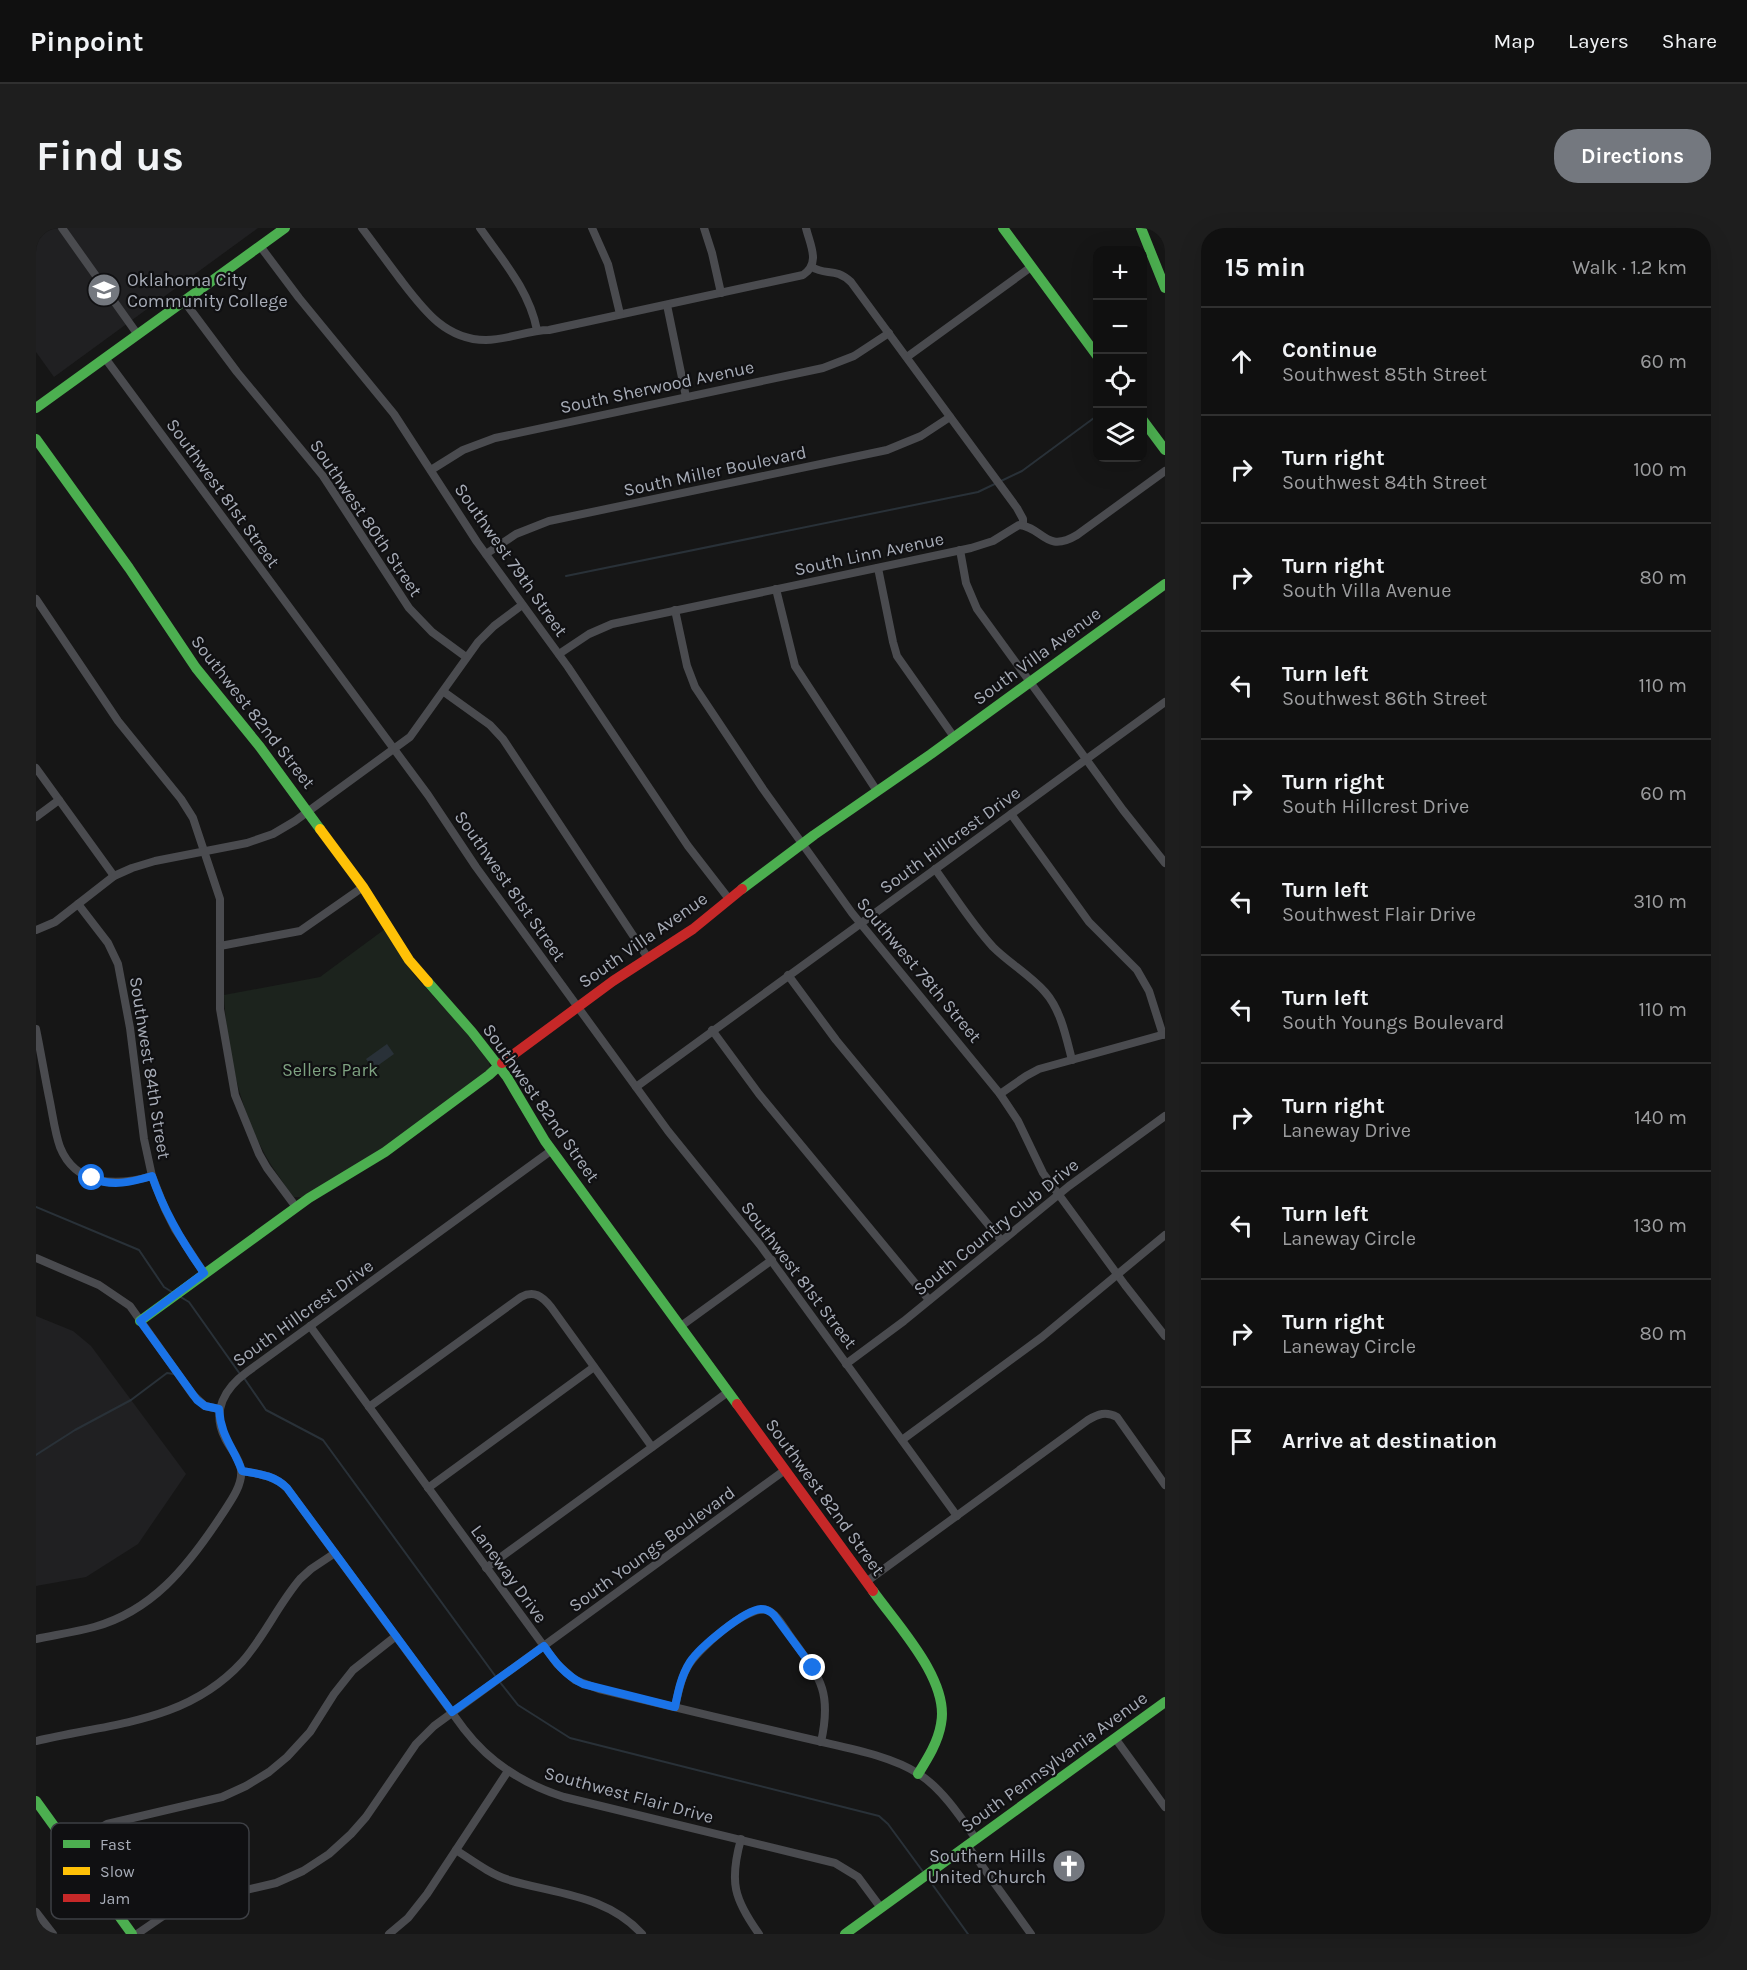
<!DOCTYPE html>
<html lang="en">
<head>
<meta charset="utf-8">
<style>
  :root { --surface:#101010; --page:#1e1e1e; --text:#f1f3f6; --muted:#9c9d9f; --line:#303030; --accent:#74787f }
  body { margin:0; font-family:Karla,sans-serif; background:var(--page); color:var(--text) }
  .controls { position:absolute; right:18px; top:18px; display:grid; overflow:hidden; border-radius:12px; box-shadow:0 6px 24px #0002 }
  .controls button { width:54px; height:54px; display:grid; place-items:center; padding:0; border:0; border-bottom:2px solid var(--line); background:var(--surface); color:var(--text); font:30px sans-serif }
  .stop { position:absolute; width:18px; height:18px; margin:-14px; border:4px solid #1a73e8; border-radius:50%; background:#fff }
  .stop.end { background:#1a73e8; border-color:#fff; box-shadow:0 2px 6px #0008 }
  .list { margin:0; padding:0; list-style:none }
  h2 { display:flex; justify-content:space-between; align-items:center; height:78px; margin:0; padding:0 24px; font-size:26px }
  h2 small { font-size:20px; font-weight:400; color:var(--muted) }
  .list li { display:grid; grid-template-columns:39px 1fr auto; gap:18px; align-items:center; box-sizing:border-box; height:108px; padding:0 24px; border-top:2px solid var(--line) }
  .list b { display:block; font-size:22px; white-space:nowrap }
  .list p { margin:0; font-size:20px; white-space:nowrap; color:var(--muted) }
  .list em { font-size:20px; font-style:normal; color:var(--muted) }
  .icon { flex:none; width:33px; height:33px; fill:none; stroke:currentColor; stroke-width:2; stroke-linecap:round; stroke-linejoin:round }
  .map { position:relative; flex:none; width:1129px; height:1706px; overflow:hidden; border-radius:24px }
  header { display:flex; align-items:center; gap:36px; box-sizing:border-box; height:84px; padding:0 30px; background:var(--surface); border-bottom:2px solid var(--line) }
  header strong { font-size:28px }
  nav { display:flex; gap:33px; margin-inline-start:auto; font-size:21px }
  .intro { display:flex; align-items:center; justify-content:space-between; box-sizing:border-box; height:144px; padding:0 36px }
  h1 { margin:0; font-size:42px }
  .button { padding:15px 27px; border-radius:24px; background:var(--accent); color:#fff; font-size:21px; font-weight:700 }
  main { display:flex; gap:36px; padding:0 36px }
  aside { flex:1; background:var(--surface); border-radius:24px; box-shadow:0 6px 24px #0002 }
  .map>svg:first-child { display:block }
</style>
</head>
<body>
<header>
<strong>Pinpoint</strong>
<nav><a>Map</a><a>Layers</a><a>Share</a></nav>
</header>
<div class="intro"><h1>Find us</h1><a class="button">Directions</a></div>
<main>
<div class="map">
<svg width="1129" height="1706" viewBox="0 0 1129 1706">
  <rect width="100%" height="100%" fill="#161616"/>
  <g fill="#202022">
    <path d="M 0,0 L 222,0 L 18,149 L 0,124 Z"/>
    <path d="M 0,1088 L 37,1103 L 55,1118 L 150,1246 L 102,1316 L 50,1349 L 0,1358 Z"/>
  </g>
  <path fill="#1c231d" d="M 349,701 L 378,747 L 424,797 L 453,834 L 454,840 L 343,923 L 266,969 L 258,969 C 252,963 247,954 242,947 C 206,896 191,828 188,767 L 284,749 Z"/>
  <path fill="#293138" d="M 351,816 L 358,826 L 337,841 L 330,831 Z"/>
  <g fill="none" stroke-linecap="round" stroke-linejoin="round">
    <g stroke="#293138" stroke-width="2">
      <path d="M 530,348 L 942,264 L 986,243 L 1062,187"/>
      <path d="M 0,979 L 103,1022 L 128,1059 L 136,1064"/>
      <path d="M 143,1068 L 153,1074 L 204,1146"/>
      <path d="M 208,1150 L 230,1182 L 287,1212 L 460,1449"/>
      <path d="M 0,1227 L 39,1202 L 95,1172 L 131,1145 L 138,1146"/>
      <path d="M 463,1453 L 482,1477 L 534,1510 L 843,1588 L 852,1596 L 888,1645"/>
      <path d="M 891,1649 L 932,1706"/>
    </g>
    <g stroke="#4a4b4f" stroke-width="8">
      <path d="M 26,0 L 102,107"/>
      <path d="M 326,0 C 339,17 351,34 364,51 C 387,81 409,112 450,112 C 472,112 492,102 513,102 L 767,47 C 785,35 774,17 770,0"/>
      <path d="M 444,0 C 467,33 493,62 501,102"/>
      <path d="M 556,0 L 572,36 L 584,86"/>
      <path d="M 668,0 L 676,25 L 685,65"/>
      <path d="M 224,18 L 263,70 L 358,186 L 441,314 L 532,439 L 652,618 L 693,671"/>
      <path d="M 776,39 C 790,48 799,39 815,54 L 981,280 L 987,291 L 987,297"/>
      <path d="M 148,73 L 201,144 L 287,248 L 373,380 L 396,404 L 430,429"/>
      <path d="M 631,77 L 650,169"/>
      <path d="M 871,129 L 995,39"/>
      <path d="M 69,130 L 392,567 L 440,639 L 632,903 L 724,1017 L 921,1288"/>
      <path d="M 395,242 L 427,222 L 459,210 L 787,140 L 818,128 L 853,105"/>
      <path d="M 924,322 L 930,355 L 941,381 L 1087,582 L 1129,635"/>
      <path d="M 450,326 L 480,306 L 513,293 L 851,222 L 885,208 L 914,189"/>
      <path d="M 842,340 L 857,414 L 861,428 L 918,509"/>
      <path d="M 740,361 L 759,438 L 841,563"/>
      <path d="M 0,371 L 82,493 L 145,571 L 157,590 L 184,671 L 184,781 L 199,867 L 223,926 L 231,940 L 260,979"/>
      <path d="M 639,382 L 651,438 L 659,459 L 727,561 L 816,685 L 964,866 L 982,893 L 1007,945 L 1089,1057 L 1129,1108"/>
      <path d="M 523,426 L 553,406 L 576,396 L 935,320 L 957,313 L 983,297 C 1007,299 1009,326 1041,307 L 1129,243"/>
      <path d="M 408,464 L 454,497 L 467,511 L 612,730"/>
      <path d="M 0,540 L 78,648"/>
      <path d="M 975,586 L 1053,694 L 1101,742 L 1113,763 L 1127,807"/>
      <path d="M 0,589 L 23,572"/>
      <path d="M 899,641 C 918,667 935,695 957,719 C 973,735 994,747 1009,764 C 1025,782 1030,809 1036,832"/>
      <path d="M 42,676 L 72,715 L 82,736 L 94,800 L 108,911 L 116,948 L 129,981 L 139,1001 L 168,1045"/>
      <path d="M 0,702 L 19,694 L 78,648 L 96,640 L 119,633 L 211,615 L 237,606 L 259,593 L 374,509 L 442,414 L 458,398 L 486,377"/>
      <path d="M 184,718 L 264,703 L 327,659"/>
      <path d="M 752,747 L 800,812 L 965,1012"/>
      <path d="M 0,801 C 5,825 9,850 14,874 C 17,889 19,905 24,919 C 40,959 82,958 116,948"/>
      <path d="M 676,802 L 723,866 L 893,1072"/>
      <path d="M 600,859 L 1129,474"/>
      <path d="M 964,866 L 990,848 L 1003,841 L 1129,806"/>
      <path d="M 0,1030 L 63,1057 L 94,1078 L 157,1167 L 169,1178 L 183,1181"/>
      <path d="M 274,1098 L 521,1436 L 539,1452 L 563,1461 C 632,1478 700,1494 769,1510 C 805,1519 852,1526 883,1546 C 906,1561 924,1588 940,1611"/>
      <path d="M 645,1098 L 736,1032"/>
      <path d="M 810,1136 L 868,1093 L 1033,958 L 1129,888"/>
      <path d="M 333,1179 L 485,1069 C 498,1062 506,1068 515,1079 L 616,1219"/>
      <path d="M 866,1212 L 1006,1109 L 1129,1007"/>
      <path d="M 206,1243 C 223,1246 238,1247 251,1260 L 428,1501 C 454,1535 487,1556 528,1569 L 799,1635 L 822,1649 L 845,1680"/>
      <path d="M 392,1260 L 558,1139"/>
      <path d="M 450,1340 L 692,1164"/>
      <path d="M 830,1354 L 1052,1192 C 1062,1186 1070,1183 1081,1189 L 1129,1257"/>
      <path d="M 0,1411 C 19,1407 39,1404 58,1399 C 116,1383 151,1339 183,1291 C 191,1278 207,1259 205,1242 C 204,1230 194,1221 189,1210 C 175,1183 189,1160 211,1144 L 516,922"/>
      <path d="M 639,1479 C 642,1466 644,1452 651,1440 C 659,1423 712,1376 731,1382 C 740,1385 747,1398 752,1405 C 782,1448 797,1460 785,1514"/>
      <path d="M 1079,1510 L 1129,1579"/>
      <path d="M 0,1513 C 75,1495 150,1495 206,1434 C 228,1409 242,1377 264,1351 L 275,1341 L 299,1325"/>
      <path d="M 705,1611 C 693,1654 698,1671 723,1706"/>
      <path d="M 931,1617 L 995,1706"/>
      <path d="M 33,1619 L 48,1609 L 71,1596 L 186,1569 L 210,1558 L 233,1544 L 251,1529 L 274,1504 L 298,1466 L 317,1442 L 360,1408"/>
      <path d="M 420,1622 C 437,1633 454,1646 473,1652 C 520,1666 571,1667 606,1706"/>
      <path d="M 0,1684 L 17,1706"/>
      <path d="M 101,1706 L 133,1684 L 151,1676 L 240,1655 L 267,1643 L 293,1626 L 315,1606 L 330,1589 L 380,1516 L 398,1498 L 749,1242"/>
      <path d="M 353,1706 L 372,1690 L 391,1666 L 472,1543"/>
    </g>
    <g stroke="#4caf50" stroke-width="10">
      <path d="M 967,0 L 1062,129"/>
      <path d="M 1105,0 L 1129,60"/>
      <path d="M 0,180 L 249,0"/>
      <path d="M 1106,191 L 1129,222"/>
      <path d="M 0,211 L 93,340 L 160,440 L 224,519 L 284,601"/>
      <path d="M 706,661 L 778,607 L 895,526 L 1129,356"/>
      <path d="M 392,754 L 436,804 L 471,849 L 509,913 L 701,1176"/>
      <path d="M 104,1093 L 273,970 L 349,924 L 453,847 L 466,835"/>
      <path d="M 837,1363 C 861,1397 914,1452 905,1496 C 902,1514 892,1530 882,1546"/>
      <path d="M 0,1573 L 96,1706"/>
      <path d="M 809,1706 L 1129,1474"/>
    </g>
    <path stroke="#ffc107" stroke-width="10" d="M 284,601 L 327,659 L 373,732 L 392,754"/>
    <g stroke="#c62828" stroke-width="10">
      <path d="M 466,835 L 577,753 L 657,701 L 706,661"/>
      <path d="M 701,1176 L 837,1363"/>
    </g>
  </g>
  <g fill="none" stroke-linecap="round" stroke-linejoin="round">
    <path stroke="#1a73e8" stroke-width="8" d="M 56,950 C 76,959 96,954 116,948 C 128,984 146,1014 168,1045 L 104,1093 L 161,1172 L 169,1178 L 183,1181 C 185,1209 197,1218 206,1243 C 223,1246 238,1247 251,1260 L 416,1484 L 508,1418 C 519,1434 529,1447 547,1456 L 639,1479 C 642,1464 645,1448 654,1434 C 663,1420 708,1382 725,1381 C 731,1381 734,1383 738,1387 L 777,1440"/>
  </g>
  <defs>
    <symbol id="university-disc" viewBox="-11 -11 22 22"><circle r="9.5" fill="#74787f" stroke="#101012"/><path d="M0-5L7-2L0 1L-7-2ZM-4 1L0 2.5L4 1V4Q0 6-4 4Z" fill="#fff"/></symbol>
    <symbol id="church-disc" viewBox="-11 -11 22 22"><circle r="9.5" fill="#74787f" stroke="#101012"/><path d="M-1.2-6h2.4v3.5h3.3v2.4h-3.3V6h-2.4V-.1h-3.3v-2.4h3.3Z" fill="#fff"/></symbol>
  </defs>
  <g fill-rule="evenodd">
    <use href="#university-disc" x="49" y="43" width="38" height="38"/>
    <use href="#church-disc" x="1014" y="1619" width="38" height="38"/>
  </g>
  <g text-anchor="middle" stroke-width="4.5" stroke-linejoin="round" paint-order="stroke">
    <g font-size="18" fill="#a7acb7" stroke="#101012" text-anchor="start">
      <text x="91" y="58">Oklahoma City<tspan x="91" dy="21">Community College</tspan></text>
      <text x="1010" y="1634" text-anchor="end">Southern Hills<tspan x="1010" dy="21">United Church</tspan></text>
    </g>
    <g font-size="18" fill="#a7acb7" stroke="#101012">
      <text transform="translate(621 159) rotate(-12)" y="6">South Sherwood Avenue</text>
      <text transform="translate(679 243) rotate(-12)" y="6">South Miller Boulevard</text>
      <text transform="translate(187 265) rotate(54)" y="6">Southwest 81st Street</text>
      <text transform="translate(330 290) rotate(56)" y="6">Southwest 80th Street</text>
      <text transform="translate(833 326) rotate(-12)" y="6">South Linn Avenue</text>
      <text transform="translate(475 332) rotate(55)" y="6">Southwest 79th Street</text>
      <text transform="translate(1001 428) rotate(-36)" y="6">South Villa Avenue</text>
      <text transform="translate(217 484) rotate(52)" y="6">Southwest 82nd Street</text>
      <text transform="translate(914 612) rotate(-36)" y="6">South Hillcrest Drive</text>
      <text transform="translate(474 658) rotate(55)" y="6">Southwest 81st Street</text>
      <text transform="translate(607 712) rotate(-35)" y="6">South Villa Avenue</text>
      <text transform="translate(883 742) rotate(50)" y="6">Southwest 78th Street</text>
      <text transform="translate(114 840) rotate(81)" y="6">Southwest 84th Street</text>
      <text transform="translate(505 875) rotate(55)" y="6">Southwest 82nd Street</text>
      <text transform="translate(960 999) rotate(-39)" y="6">South Country Club Drive</text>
      <text transform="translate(763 1047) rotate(53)" y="6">Southwest 81st Street</text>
      <text transform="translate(267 1085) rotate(-36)" y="6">South Hillcrest Drive</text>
      <text transform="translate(789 1269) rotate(54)" y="6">Southwest 82nd Street</text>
      <text transform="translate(616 1321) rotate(-36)" y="6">South Youngs Boulevard</text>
      <text transform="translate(473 1346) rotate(54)" y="6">Laneway Drive</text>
      <text transform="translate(1018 1534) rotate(-36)" y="6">South Pennsylvania Avenue</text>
      <text transform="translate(593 1567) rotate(15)" y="6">Southwest Flair Drive</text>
    </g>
    <g font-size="18" fill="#7ea281" stroke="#101012">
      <text x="294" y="848">Sellers Park</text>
    </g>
  </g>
  <rect x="15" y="1595" width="198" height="96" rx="9" fill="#101012" stroke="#3d3f44" stroke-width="1.5"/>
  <rect x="27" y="1612" width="27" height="8" fill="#4caf50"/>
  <rect x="27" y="1639" width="27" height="8" fill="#ffc107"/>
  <rect x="27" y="1666" width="27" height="8" fill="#c62828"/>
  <g font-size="16" fill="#a7acb7">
    <text x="64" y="1622">Fast</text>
    <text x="64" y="1649">Slow</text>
    <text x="64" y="1676">Jam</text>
  </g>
</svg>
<div class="controls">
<button>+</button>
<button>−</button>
<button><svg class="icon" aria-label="locate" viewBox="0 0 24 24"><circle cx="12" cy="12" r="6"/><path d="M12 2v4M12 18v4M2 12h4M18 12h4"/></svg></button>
<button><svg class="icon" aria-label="layers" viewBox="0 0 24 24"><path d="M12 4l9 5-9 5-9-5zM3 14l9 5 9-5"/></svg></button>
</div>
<div class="stop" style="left:56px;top:950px"></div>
<div class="stop end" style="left:777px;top:1440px"></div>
</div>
<aside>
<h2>15 min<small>Walk · 1.2 km</small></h2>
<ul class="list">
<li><svg class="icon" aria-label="ahead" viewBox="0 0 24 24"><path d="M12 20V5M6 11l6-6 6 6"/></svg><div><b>Continue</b><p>Southwest 85th Street</p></div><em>60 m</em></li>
<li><svg class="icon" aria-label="right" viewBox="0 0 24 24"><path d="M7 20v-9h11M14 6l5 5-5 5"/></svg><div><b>Turn right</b><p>Southwest 84th Street</p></div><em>100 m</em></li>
<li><svg class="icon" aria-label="right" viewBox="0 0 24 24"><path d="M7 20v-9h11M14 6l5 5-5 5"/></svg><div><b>Turn right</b><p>South Villa Avenue</p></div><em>80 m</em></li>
<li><svg class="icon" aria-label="left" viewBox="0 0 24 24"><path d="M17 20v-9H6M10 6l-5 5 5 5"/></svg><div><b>Turn left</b><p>Southwest 86th Street</p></div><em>110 m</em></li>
<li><svg class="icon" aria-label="right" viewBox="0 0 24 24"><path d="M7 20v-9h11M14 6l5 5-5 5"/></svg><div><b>Turn right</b><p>South Hillcrest Drive</p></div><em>60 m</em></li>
<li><svg class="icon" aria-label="left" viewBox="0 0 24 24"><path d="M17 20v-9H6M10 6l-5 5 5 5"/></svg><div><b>Turn left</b><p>Southwest Flair Drive</p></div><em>310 m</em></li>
<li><svg class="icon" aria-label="left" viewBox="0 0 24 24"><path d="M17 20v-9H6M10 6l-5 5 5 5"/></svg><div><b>Turn left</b><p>South Youngs Boulevard</p></div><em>110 m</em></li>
<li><svg class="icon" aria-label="right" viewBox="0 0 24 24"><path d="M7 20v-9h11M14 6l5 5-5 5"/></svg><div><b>Turn right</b><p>Laneway Drive</p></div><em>140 m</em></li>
<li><svg class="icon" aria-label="left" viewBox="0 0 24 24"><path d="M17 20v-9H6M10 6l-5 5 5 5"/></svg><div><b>Turn left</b><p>Laneway Circle</p></div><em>130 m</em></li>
<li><svg class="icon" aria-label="right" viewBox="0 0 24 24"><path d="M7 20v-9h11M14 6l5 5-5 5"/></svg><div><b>Turn right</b><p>Laneway Circle</p></div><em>80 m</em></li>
<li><svg class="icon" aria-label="arrive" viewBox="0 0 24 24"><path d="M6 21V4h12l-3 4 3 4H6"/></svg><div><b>Arrive at destination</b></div></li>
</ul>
</aside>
</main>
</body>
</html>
